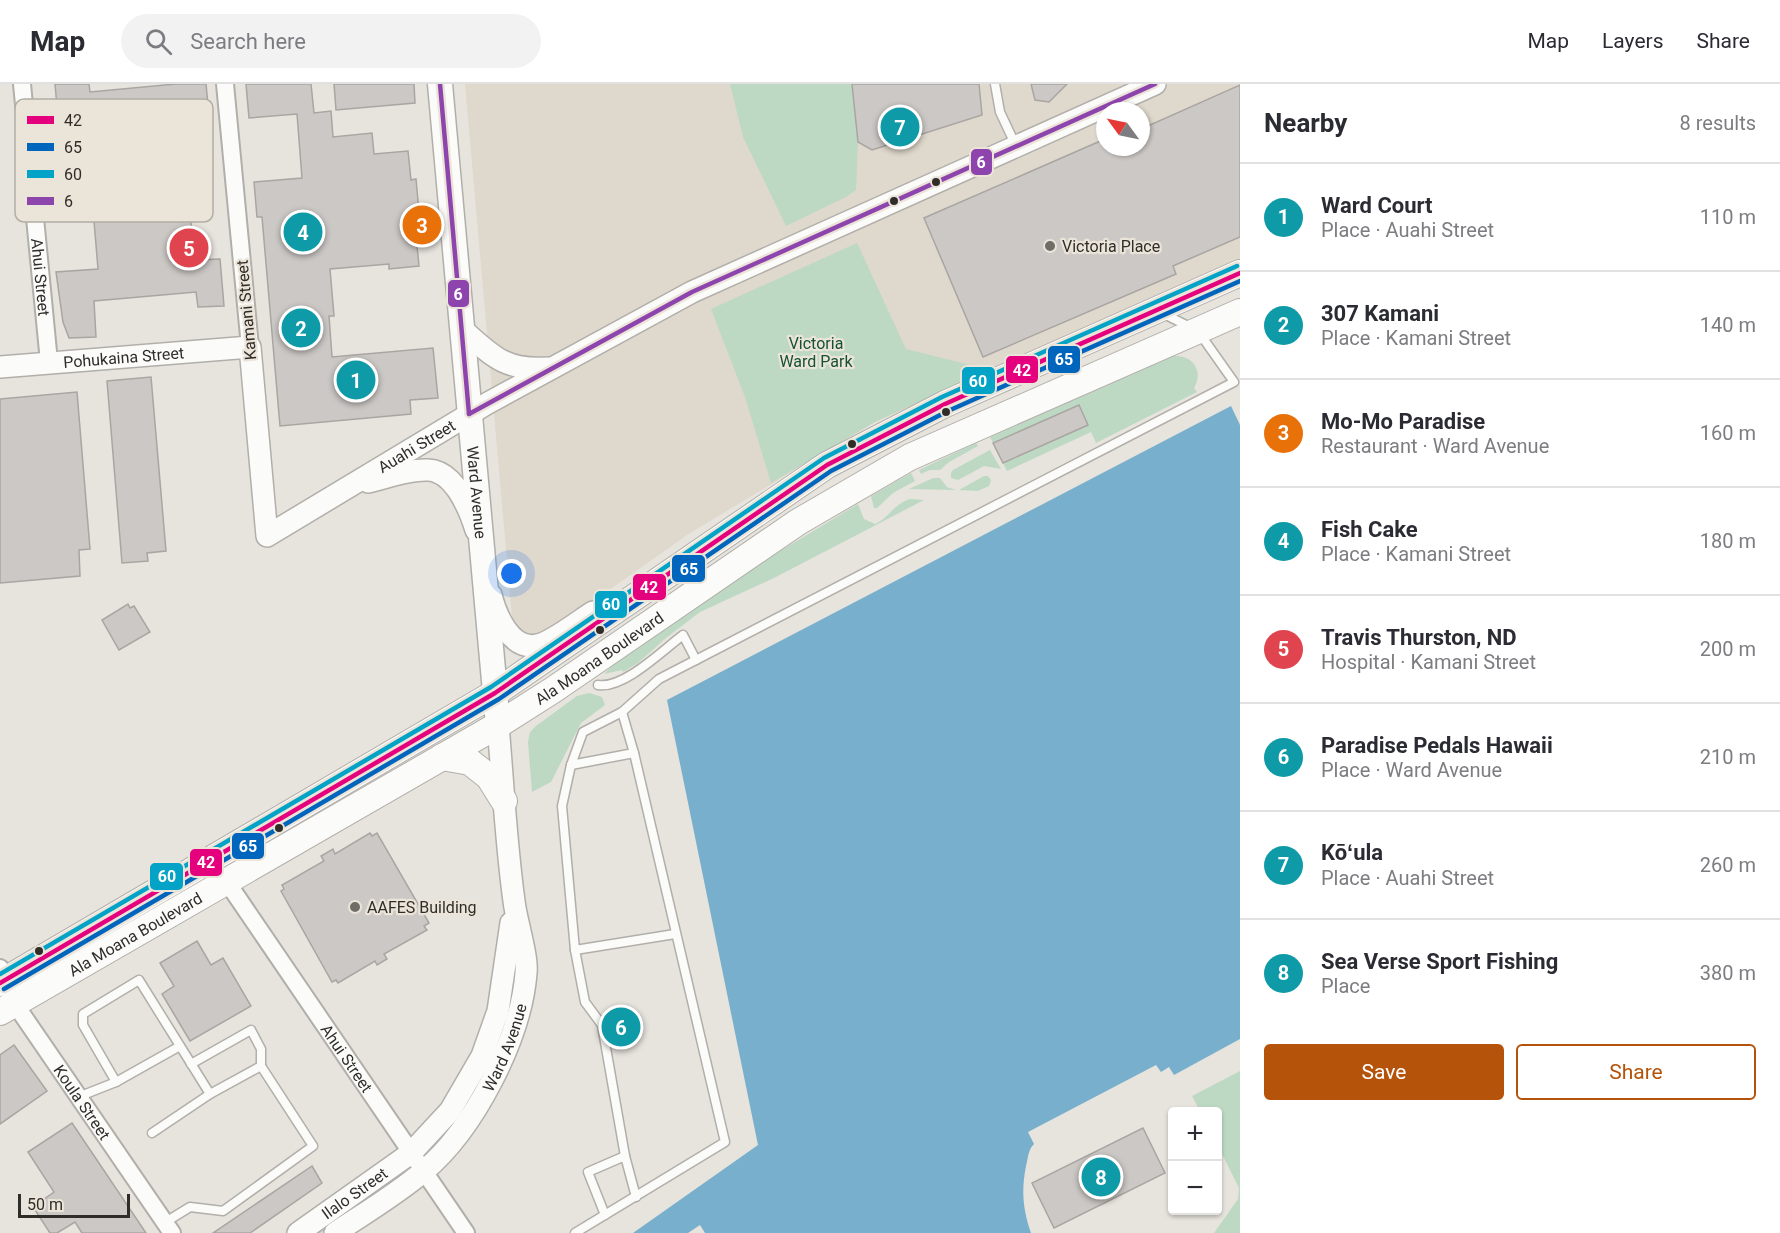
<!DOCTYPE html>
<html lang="en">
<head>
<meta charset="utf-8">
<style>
  :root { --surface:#fff; --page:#f2f2f3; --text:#2b2b33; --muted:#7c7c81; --line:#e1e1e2; --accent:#b45309 }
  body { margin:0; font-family:Roboto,sans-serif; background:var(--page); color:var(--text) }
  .controls { position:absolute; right:18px; bottom:18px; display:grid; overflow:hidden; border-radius:6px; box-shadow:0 2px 4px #0004 }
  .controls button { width:54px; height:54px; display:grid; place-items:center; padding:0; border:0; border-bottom:2px solid var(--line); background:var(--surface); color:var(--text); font:30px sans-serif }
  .compass { position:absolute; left:1096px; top:18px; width:54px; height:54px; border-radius:50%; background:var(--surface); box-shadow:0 2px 4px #0004; rotate:303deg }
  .scale { position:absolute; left:18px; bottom:15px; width:112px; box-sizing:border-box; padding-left:6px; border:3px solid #302d29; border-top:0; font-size:16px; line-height:21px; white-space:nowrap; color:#302d29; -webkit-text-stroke:4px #ebe4d9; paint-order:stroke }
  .you { position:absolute; left:512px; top:490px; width:21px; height:21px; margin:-15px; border:4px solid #fff; border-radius:50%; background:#1a73e8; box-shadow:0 0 0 9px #1a73e833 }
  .badge { display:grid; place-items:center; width:39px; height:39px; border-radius:50%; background:var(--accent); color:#fff; font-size:20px; font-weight:700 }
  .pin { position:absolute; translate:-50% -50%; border:3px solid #fff; box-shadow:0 2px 6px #0006 }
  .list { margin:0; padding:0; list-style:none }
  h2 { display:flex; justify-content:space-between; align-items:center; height:78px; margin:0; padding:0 24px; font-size:26px }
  h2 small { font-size:20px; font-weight:400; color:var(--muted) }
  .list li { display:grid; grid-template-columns:39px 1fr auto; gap:18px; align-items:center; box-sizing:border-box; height:108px; padding:0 24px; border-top:2px solid var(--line) }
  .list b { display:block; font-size:22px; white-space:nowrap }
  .list p { margin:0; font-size:20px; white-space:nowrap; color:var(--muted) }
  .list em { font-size:20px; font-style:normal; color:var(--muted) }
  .actions { display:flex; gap:12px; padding:18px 24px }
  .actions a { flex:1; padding:14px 0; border:2px solid var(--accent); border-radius:6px; text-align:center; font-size:21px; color:var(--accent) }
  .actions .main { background:var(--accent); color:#fff }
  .icon { flex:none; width:33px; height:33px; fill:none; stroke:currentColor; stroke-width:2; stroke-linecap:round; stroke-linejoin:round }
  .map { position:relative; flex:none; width:1240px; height:1149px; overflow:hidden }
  header { display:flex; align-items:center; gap:36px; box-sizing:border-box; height:84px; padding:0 30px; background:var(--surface); border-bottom:2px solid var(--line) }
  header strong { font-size:28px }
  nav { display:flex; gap:33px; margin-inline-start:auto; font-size:21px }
  .search { width:420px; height:54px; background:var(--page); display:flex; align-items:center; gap:15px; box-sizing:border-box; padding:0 21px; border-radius:33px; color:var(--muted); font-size:22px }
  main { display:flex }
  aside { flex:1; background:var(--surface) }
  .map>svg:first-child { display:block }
</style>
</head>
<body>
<header>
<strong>Map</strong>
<div class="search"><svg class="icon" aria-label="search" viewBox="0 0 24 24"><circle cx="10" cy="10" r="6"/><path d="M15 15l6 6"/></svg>Search here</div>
<nav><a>Map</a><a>Layers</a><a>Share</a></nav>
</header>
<main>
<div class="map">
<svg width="1240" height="1149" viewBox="0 0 1240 1149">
  <rect width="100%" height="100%" fill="#e7e3dd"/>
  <path fill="#dfd8cc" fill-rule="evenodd" d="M 465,0 L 1240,0 L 1240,175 L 875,338 L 690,449 L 548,549 L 533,552 L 519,546 L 512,533 ZM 1105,27 L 1141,27 L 1141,63 L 1105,63 Z"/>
  <g fill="#bdd9c4">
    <path d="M 730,0 L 852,0 L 858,58 L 856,106 L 846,113 L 786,142 L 743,53 Z"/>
    <path d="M 857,159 L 906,265 L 986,285 L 978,291 L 875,338 L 771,399 L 745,313 L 711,225 Z"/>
    <path d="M 1174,272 C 1193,271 1204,287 1194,304 L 1197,308 L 1096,359 L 1091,348 L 1007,387 L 1003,379 L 1088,341 L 1079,321 L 993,359 L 990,353 Z"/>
    <path d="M 976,359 L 978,362 L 949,378 L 940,386 L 930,386 L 921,390 L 919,386 Z"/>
    <path d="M 990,366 L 1001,385 L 984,382 L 958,396 L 951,394 L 951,389 L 953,386 Z"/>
    <path d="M 911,389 L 915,397 L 893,409 L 877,424 L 874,424 L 871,412 Z"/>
    <path d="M 984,392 L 988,392 L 991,396 L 989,402 L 978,407 L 959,406 Z"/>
    <path d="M 933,394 L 940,394 L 947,403 L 956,406 L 909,405 Z"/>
    <path d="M 911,415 L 924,416 L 774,494 L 700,528 L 666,554 L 638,579 L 623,588 L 622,586 L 604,590 L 618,576 L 732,496 L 858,420 L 864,435 L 875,440 C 889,434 894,419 911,415 Z"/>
    <path d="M 589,609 L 602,613 L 605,621 L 581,639 L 551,698 L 532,708 L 528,658 L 530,648 L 536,642 L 577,612 Z"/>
    <path d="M 1240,987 L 1240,1149 L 1214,1149 L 1238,1115 L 1239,1104 L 1218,1062 L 1218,1028 L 1200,1027 L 1192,1012 Z"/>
    <path d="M 394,1093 L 397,1098 L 321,1149 L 310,1149 Z"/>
  </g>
  <path fill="#77afcc" d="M 1231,322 L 1240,341 L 1240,955 L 1174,991 L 1169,983 L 1161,988 L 1156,981 L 1028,1048 L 1034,1060 C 1028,1066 1028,1074 1026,1082 C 1021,1107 1023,1126 1031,1149 L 705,1149 L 700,1141 L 688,1149 L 633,1149 L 758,1061 L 667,616 Z"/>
  <g fill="#ccc8c5" stroke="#a9a5a2" stroke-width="1.5">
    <path d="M 55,0 L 89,0 L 90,8 L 176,0 L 206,0 L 210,42 L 130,49 L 133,82 L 186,77 L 194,176 L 220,175 L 224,222 L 198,223 L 196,208 L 94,217 L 96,253 L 69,254 L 63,238 L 56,188 L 98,185 L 87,53 L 60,56 Z"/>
    <path d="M 246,0 L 311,0 L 314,29 L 331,27 L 333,53 L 372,49 L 374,70 L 408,67 L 411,96 L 416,95 L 422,162 L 417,162 L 419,182 L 389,185 L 389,180 L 330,185 L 334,232 L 329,232 L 332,273 L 433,264 L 438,314 L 410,316 L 411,330 L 280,342 L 262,133 L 257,133 L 254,98 L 302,94 L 297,30 L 249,34 Z"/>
    <path d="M 334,0 L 414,0 L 415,19 L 336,26 Z"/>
    <path d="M 852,0 L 979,0 L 982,31 L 872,66 L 858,58 Z"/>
    <path d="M 1031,0 L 1067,0 L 1049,18 L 1035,16 Z"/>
    <path d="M 1240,1 L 1240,153 L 1173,182 L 1176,190 L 983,273 L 924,134 L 1105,55 L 1105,63 L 1141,63 L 1141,45 Z"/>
    <path d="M 151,293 L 166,467 L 147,469 L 148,477 L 122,479 L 107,297 Z"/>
    <path d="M 77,308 L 90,465 L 79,466 L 80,492 L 0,499 L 0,315 Z"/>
    <path d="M 1079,321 L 1088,341 L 1003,379 L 993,359 Z"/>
    <path d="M 128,520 L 130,524 L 134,522 L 150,548 L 119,566 L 102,536 Z"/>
    <path d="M 370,749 L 372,752 L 377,749 L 429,839 L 424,842 L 427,846 L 384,870 L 387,875 L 377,881 L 375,877 L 338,899 L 336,896 L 332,898 L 281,807 L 284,805 L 282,801 L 324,777 L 321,772 L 333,765 L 335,770 Z"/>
    <path d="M 197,857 L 211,881 L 223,874 L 251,922 L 190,957 L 162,910 L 174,902 L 160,879 Z"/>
    <path d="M 14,961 L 47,1007 L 0,1040 L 0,971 Z"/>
    <path d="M 72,1039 L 146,1149 L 82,1149 L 75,1138 L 57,1149 L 50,1149 L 33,1123 L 54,1108 L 28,1068 Z"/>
    <path d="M 1143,1044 L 1165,1089 L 1054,1144 L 1032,1099 Z"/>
    <path d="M 312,1082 L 322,1099 L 250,1149 L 213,1149 Z"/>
  </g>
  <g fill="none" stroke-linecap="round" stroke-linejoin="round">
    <defs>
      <g id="service">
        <path d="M 995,0 L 1000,28 L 1016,62"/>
        <path d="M 598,601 C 624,605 663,566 683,551 L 696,576"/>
        <path d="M 634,669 L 571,681 L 583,648 L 622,628 L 659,595 L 1234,298 L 1198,247 L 1164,230"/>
        <path d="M 571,681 L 562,722 L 575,866 L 675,850"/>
        <path d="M 575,866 L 585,918 L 602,941 L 625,1072 L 636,1113"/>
        <path d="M 191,980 L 251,946 L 261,965 L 261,982"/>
        <path d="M 78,1013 L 116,998"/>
        <path d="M 152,1049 L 210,1010"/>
        <path d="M 605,1131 L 588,1088 L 625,1072"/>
        <path d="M 164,1139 L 190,1123 L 223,1127 L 313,1062 L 261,982 L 210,1010 C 186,972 163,934 139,896 L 83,930 L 83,941 L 116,998 L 180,962"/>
        <path d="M 575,1149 L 725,1058 L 634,669 L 622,628"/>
      </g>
      <g id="minor">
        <path id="s1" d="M 22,0 L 49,278"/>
        <path d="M 225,0 L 250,263"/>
        <path id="s2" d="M 227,798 L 466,1149"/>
        <path id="s3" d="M 0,884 L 15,920 L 172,1149"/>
      </g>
      <g id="tertiary">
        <path d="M 462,245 C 492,272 505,287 548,284"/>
        <path id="s4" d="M 0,283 L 250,263 L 267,452 L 488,319 L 692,208 L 1155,0"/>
        <path d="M 368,398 C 386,394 408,385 428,386 C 454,387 469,424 476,446"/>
        <path d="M 491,511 C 496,531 511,567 537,561 C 551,559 580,536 593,528"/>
        <path id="s5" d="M 298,1149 L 411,1069 L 450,1027 L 482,972 L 498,927 L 511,839"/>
        <path id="s6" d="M 335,1149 C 365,1129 397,1110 424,1087 C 474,1045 521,954 526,889 C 528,872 516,836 514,817 C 506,759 503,699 498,641"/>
      </g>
      <g id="secondary">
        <path id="s7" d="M 440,0 L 498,641"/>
      </g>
      <g id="primary">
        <path d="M 442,673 L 470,678 L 489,693 L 504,717"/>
        <path d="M 0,899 L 495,609 L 827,381 L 945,320 L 1240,189"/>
        <path id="s8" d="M 0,928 L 498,641 L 553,606 L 798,438 L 910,373 L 1240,228"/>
      </g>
    </defs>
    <use href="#service" stroke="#b2afaa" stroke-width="11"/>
    <use href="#minor" stroke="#b2afaa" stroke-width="20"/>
    <use href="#tertiary" stroke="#b2afaa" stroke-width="24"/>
    <use href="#secondary" stroke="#b2afaa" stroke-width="27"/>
    <use href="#primary" stroke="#b2afaa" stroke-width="28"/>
    <use href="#service" stroke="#fbfbfa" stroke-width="8"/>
    <use href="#minor" stroke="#fbfbfa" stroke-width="16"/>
    <use href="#tertiary" stroke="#fbfbfa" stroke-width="21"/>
    <use href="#secondary" stroke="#fbfbfa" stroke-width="24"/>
    <use href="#primary" stroke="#fbfbfa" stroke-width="26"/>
    <defs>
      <path id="bus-1" d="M 0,899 L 495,609 L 827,381 L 945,320 L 1240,189"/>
      <path id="bus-2" d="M 4,905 L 499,615 L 831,387 L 948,327 L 1240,197"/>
      <path id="bus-3" d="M 0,890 L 491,603 L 824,374 L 942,313 L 1237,182"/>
      <g id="bus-4">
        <path d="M 440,0 L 469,330"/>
        <path d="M 469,330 L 692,208 L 1155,0"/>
      </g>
    </defs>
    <use href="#bus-1" stroke="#ebe4d9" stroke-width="9"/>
    <use href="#bus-2" stroke="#ebe4d9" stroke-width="9"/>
    <use href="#bus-3" stroke="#ebe4d9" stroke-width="9"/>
    <use href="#bus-4" stroke="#ebe4d9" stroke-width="9"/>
    <use href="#bus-1" stroke="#e5007d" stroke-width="4.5"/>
    <use href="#bus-2" stroke="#0065bd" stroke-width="4.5"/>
    <use href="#bus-3" stroke="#02a3c6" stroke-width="4.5"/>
    <use href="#bus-4" stroke="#8e44ad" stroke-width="4.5"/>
  </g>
  <g fill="#302d29" stroke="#ebe4d9" stroke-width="2">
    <circle cx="936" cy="98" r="5"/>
    <circle cx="894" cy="117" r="5"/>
    <circle cx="946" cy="328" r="5"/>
    <circle cx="852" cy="360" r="5"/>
    <circle cx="600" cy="546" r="5"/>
    <circle cx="279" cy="744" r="5"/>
    <circle cx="39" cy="867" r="5"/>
  </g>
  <g fill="#706d68" stroke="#ebe4d9" stroke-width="2">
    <circle cx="1050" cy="162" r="6"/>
    <circle cx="355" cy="823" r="6"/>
  </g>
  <g text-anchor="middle" stroke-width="4.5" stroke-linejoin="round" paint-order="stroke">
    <g font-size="16" fill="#302d29" stroke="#ebe4d9" text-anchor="start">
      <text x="1062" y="168">Victoria Place</text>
      <text x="367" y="829">AAFES Building</text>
    </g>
    <g font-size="16" fill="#302d29" stroke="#ebe4d9">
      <text dy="6" stroke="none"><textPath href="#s1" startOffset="194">Ahui Street</textPath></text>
      <text transform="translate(246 226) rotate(-95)" y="6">Kamani Street</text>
      <text dy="6" stroke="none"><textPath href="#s4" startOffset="124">Pohukaina Street</textPath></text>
      <text dy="6" stroke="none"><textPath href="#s4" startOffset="615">Auahi Street</textPath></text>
      <text dy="6" stroke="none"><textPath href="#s7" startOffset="410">Ward Avenue</textPath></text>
      <text dy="6" stroke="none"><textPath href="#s8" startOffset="696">Ala Moana Boulevard</textPath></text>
      <text dy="6" stroke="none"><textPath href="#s8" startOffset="156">Ala Moana Boulevard</textPath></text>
      <text dy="6" stroke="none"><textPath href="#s6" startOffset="258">Ward Avenue</textPath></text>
      <text dy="6" stroke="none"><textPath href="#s2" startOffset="213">Ahui Street</textPath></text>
      <text dy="6" stroke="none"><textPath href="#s3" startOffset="158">Koula Street</textPath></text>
      <text dy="6" stroke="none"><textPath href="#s5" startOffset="69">Ilalo Street</textPath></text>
    </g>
    <g font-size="16" fill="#155235" stroke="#ebe4d9">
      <text x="816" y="265">Victoria<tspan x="816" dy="18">Ward Park</tspan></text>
    </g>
  </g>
  <rect x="15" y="15" width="198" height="123" rx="9" fill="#ebe4d9" stroke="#b3ada4" stroke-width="1.5"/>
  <rect x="27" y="32" width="27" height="8" fill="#e5007d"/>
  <rect x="27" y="59" width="27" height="8" fill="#0065bd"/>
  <rect x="27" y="86" width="27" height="8" fill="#02a3c6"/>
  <rect x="27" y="113" width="27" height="8" fill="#8e44ad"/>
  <g font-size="16" fill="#302d29">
    <text x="64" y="42">42</text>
    <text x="64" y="69">65</text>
    <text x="64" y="96">60</text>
    <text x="64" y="123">6</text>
  </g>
  <g stroke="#ebe4d9" stroke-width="2">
    <rect x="970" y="64" width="23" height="28" rx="6" fill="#8e44ad"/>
    <rect x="447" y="195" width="23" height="29" rx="6" fill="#8e44ad"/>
    <rect x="1047" y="261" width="34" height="29" rx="6" fill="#0065bd"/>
    <rect x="1005" y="271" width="34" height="29" rx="6" fill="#e5007d"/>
    <rect x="961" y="282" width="35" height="29" rx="6" fill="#02a3c6"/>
    <rect x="671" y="470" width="35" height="29" rx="6" fill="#0065bd"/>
    <rect x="632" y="489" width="35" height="28" rx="6" fill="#e5007d"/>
    <rect x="594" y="506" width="34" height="29" rx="6" fill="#02a3c6"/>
    <rect x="231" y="748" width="34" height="28" rx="6" fill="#0065bd"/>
    <rect x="189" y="764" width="34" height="29" rx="6" fill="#e5007d"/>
    <rect x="149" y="778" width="35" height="29" rx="6" fill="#02a3c6"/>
  </g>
  <g font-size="16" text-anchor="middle" font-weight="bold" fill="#fff">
    <text x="981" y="84">6</text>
    <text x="458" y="216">6</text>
    <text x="1064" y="281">65</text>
    <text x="1022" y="292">42</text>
    <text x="978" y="303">60</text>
    <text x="689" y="491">65</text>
    <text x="649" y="509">42</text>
    <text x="611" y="526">60</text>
    <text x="248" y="768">65</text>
    <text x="206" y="784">42</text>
    <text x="167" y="798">60</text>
  </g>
</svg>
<div class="controls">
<button>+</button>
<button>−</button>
</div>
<svg class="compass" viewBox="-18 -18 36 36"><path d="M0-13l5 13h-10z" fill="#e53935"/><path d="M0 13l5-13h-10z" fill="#7c7c81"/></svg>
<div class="scale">50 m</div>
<div class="you"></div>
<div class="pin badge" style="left:356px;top:296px;background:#0f9aa8">1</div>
<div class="pin badge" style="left:301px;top:244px;background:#0f9aa8">2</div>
<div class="pin badge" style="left:422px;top:141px;background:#e8710a">3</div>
<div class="pin badge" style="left:303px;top:148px;background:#0f9aa8">4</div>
<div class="pin badge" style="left:189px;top:164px;background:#e0444e">5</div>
<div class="pin badge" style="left:621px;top:943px;background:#0f9aa8">6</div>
<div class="pin badge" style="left:900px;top:43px;background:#0f9aa8">7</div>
<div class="pin badge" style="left:1101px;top:1093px;background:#0f9aa8">8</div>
</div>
<aside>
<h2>Nearby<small>8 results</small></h2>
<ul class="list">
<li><span class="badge" style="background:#0f9aa8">1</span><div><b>Ward Court</b><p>Place · Auahi Street</p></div><em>110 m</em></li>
<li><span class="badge" style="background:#0f9aa8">2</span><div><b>307 Kamani</b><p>Place · Kamani Street</p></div><em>140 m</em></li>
<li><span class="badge" style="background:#e8710a">3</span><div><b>Mo-Mo Paradise</b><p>Restaurant · Ward Avenue</p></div><em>160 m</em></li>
<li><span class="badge" style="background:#0f9aa8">4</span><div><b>Fish Cake</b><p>Place · Kamani Street</p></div><em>180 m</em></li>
<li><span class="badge" style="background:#e0444e">5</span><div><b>Travis Thurston, ND</b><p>Hospital · Kamani Street</p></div><em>200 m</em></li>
<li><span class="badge" style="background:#0f9aa8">6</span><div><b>Paradise Pedals Hawaii</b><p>Place · Ward Avenue</p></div><em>210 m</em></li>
<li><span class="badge" style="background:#0f9aa8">7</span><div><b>Kōʻula</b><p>Place · Auahi Street</p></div><em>260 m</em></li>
<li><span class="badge" style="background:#0f9aa8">8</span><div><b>Sea Verse Sport Fishing</b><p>Place</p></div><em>380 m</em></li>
</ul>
<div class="actions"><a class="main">Save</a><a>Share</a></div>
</aside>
</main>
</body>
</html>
